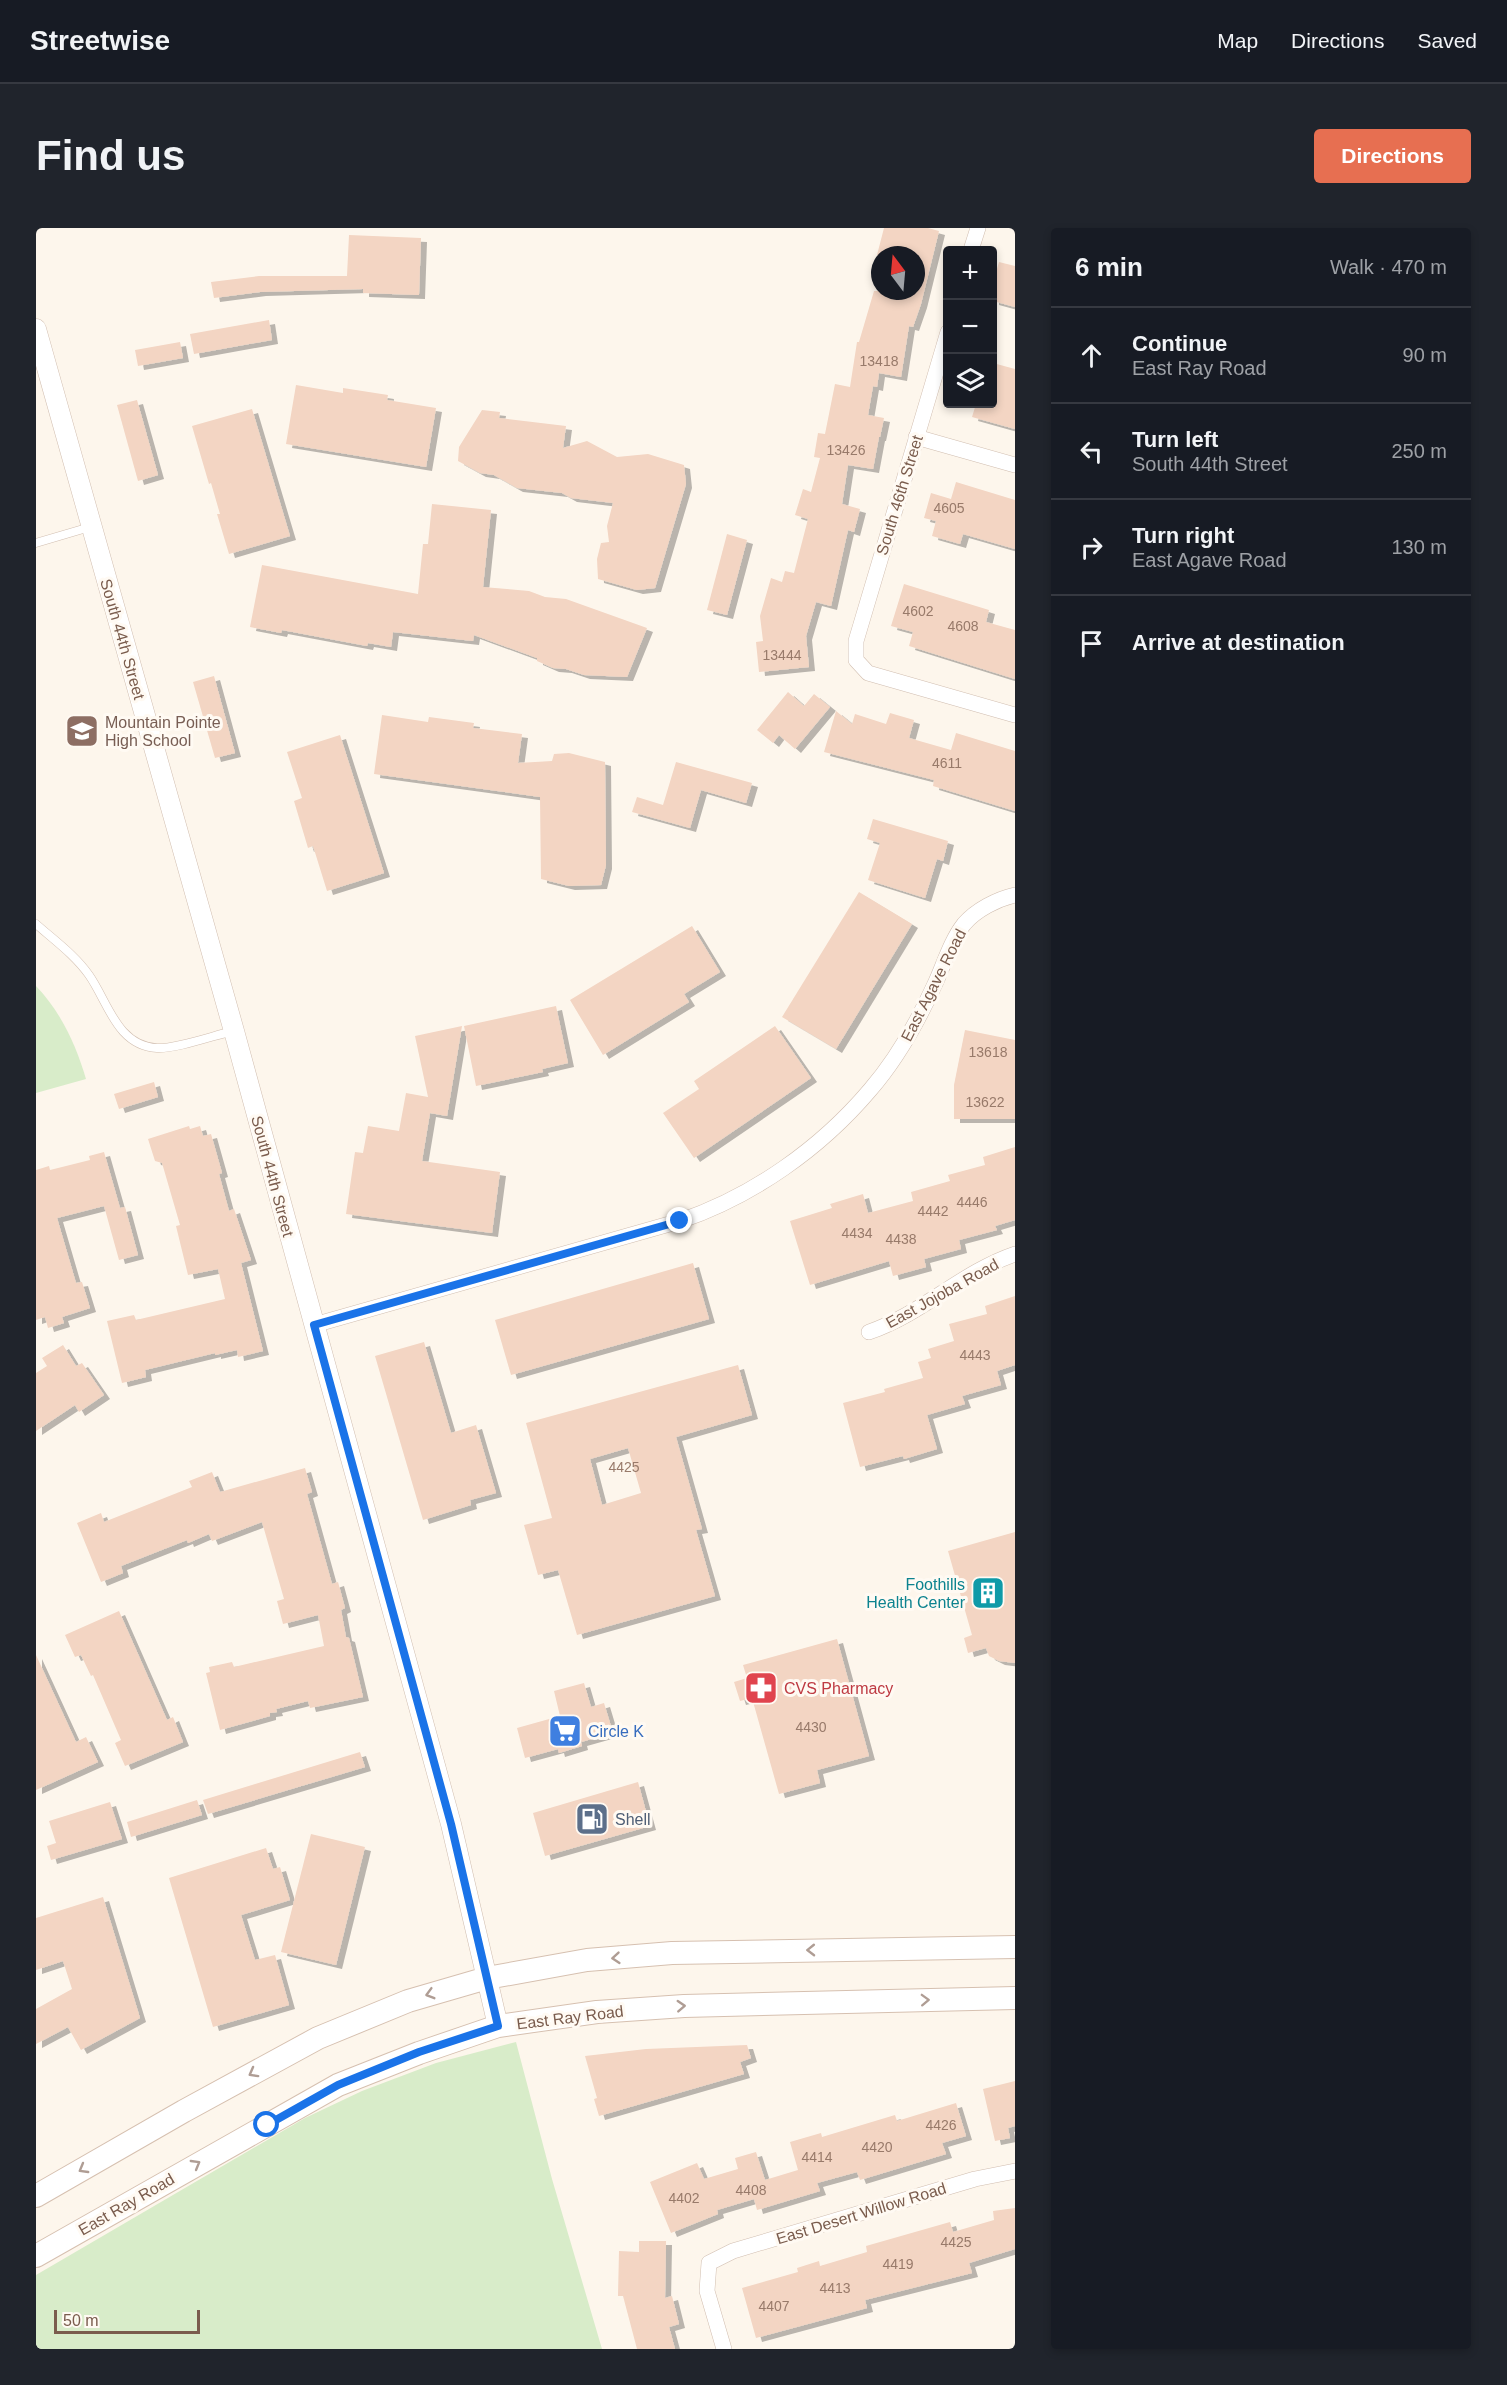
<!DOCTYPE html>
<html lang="en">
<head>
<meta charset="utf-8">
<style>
  :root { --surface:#171b24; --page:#20242c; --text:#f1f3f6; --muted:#9ea1a6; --line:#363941; --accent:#e76f51 }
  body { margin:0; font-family:Helvetica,sans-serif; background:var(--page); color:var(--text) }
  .controls { position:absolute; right:18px; top:18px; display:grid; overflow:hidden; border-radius:6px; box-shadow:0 3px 9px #0003 }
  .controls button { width:54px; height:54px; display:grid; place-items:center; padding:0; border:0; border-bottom:2px solid var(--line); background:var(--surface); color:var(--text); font:30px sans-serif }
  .compass { position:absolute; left:835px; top:18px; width:54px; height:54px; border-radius:50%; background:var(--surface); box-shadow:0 3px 9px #0003; rotate:344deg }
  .scale { position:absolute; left:18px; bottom:15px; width:146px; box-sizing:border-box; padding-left:6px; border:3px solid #7a5c4d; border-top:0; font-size:16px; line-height:21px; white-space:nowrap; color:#7a5c4d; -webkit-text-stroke:4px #fffaf3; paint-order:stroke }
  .stop { position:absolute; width:18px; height:18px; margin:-14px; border:4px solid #1a73e8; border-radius:50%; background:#fff }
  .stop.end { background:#1a73e8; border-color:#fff; box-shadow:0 2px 6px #0008 }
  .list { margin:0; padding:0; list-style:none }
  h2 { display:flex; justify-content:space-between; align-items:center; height:78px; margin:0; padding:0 24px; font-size:26px }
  h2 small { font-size:20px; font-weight:400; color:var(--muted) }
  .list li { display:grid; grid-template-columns:39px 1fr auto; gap:18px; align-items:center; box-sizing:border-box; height:96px; padding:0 24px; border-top:2px solid var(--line) }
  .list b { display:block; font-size:22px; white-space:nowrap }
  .list p { margin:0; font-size:20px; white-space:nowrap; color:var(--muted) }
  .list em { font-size:20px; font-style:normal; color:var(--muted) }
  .icon { flex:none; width:33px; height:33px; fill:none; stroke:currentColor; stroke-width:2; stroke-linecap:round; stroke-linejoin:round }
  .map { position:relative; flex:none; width:979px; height:2121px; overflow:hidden; border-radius:6px }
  header { display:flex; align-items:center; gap:36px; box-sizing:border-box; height:84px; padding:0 30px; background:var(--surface); border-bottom:2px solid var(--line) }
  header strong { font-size:28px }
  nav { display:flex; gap:33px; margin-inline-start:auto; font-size:21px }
  .intro { display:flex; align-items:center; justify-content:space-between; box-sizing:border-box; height:144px; padding:0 36px }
  h1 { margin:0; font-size:42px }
  .button { padding:15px 27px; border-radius:6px; background:var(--accent); color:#fff; font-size:21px; font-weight:700 }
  main { display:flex; gap:36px; padding:0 36px }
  aside { flex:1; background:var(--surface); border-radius:6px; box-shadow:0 3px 9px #0003 }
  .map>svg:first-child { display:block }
</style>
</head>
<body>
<header>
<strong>Streetwise</strong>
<nav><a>Map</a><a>Directions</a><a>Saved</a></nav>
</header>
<div class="intro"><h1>Find us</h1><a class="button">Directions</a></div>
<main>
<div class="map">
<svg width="979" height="2121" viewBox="0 0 979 2121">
  <defs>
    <filter id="shadow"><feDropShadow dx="6" dy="4" stdDeviation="0" flood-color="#0004"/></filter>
  </defs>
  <rect width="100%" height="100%" fill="#fdf6ec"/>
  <g fill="#d8ecc9">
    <path d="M 0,758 C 25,784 40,817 50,851 L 0,865 Z"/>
    <path d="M 480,1814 L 516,1951 L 566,2121 L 0,2121 L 0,2047 L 269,1890 L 326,1863 L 400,1835 Z"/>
  </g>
  <g fill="#f3d5c3" fill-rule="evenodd" filter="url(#shadow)">
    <path d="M 848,0 L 892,0 L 903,3 L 885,76 L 877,99 L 873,98 L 865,149 L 843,145 L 841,159 L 837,158 L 832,187 L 848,190 L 844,209 L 843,209 L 837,241 L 812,237 L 806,276 L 824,281 L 818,304 L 812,302 L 795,378 L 780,374 L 770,408 L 773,439 L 723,444 L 720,414 L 727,413 L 724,388 L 735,350 L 746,354 L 749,343 L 758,345 L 772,291 L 759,287 L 767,261 L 775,264 L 784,230 L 778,229 L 782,205 L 789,206 L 799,156 L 814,159 L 821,114 L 823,114 L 838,63 L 880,63 L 880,27 L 841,27 Z"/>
    <path d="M 313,7 L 385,10 L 383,67 L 327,65 L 327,61 L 224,64 L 178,70 L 175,54 L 223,48 L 311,48 Z"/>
    <path d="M 963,34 L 979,38 L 979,79 L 957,73 L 957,55 Z"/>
    <path d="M 233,92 L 236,112 L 158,126 L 154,106 Z"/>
    <path d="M 144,114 L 147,130 L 102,138 L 99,122 Z"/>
    <path d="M 957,135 L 979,141 L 979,201 L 936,189 L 940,176 L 957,176 Z"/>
    <path d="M 260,157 L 307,165 L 307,160 L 352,167 L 351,172 L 400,180 L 390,239 L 250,216 Z"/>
    <path d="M 101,172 L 122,247 L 102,253 L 81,177 Z"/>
    <path d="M 216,181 L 254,308 L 193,326 L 181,286 L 184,286 L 175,255 L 173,256 L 156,198 Z"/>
    <path d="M 446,182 L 464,184 L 463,190 L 530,198 L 527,220 L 551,213 L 581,229 L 612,226 L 648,237 L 650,256 L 619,360 L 601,362 L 562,351 L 561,331 L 565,315 L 573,314 L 571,298 L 577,275 L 535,270 L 526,265 L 481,260 L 458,247 L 444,245 L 422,233 L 423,219 Z"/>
    <path d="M 920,254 L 979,272 L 979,321 L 927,306 L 924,316 L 896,308 L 900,293 L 888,290 L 895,265 L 915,271 Z"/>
    <path d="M 396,276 L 455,282 L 447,359 L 493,363 L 509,369 L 530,371 L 611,400 L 591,449 L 548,447 L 530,441 L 517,440 L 501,433 L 501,430 L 438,407 L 437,413 L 357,404 L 355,419 L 332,415 L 331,418 L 246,402 L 245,405 L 214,399 L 226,337 L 382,366 L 387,316 L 392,316 Z"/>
    <path d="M 691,306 L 711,312 L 691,387 L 671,382 Z"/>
    <path d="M 868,356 L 953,382 L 950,394 L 979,402 L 979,451 L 873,418 L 877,404 L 855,398 Z"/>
    <path d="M 178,448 L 199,525 L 179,530 L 157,454 Z"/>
    <path d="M 752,464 L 768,478 L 778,466 L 794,479 L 759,521 L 743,507 L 737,515 L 721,502 Z"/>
    <path d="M 800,483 L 816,496 L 819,486 L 850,496 L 854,485 L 878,492 L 873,510 L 915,522 L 920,505 L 979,523 L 979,583 L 897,558 L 898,552 L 788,524 Z"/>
    <path d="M 346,487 L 392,494 L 393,489 L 438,495 L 437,500 L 486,506 L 482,535 L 516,533 L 518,526 L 533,525 L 569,534 L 570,637 L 565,657 L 533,658 L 505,651 L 504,569 L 338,546 Z"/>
    <path d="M 304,507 L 348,645 L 291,663 L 277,618 L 272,620 L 258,573 L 266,570 L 251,524 Z"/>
    <path d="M 640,534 L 716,555 L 710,575 L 665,562 L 654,600 L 596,584 L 601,569 L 627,577 Z"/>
    <path d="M 837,591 L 912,613 L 907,633 L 901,631 L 889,670 L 832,652 L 844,615 L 831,611 Z"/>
    <path d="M 823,664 L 876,696 L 800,821 L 746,789 Z"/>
    <path d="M 656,698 L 684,744 L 648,766 L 653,774 L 567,827 L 534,772 Z"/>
    <path d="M 520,778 L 532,835 L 506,841 L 507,844 L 440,858 L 428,798 Z"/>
    <path d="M 426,798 L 411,888 L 394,885 L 386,933 L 464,944 L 456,1005 L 310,986 L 319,924 L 327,925 L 332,898 L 363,903 L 370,865 L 392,869 L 379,808 Z"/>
    <path d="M 739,798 L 775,850 L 658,930 L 627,885 L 663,861 L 658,853 Z"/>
    <path d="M 929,802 L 979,812 L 979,891 L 918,891 L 918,857 Z"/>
    <path d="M 118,854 L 122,869 L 83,881 L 78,866 Z"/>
    <path d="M 153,898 L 154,901 L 164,898 L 167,908 L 175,906 L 186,945 L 183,946 L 193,983 L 198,981 L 215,1032 L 205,1035 L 227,1123 L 202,1129 L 201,1122 L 179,1127 L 179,1125 L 109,1142 L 110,1149 L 86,1155 L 71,1093 L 98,1087 L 100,1092 L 189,1071 L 182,1041 L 152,1047 L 140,998 L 144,997 L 126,935 L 119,933 L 112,911 Z"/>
    <path d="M 979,919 L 979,992 L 959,998 L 961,1002 L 923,1012 L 925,1021 L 888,1031 L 890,1039 L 857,1048 L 853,1033 L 774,1057 L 754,993 L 796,980 L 794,976 L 827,966 L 832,985 L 877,973 L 875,964 L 914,953 L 912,947 L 949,937 L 947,929 Z"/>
    <path d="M 68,924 L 84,980 L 89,979 L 102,1027 L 83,1032 L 68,978 L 21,990 L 40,1055 L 46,1054 L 54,1080 L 26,1089 L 28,1095 L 12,1100 L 9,1089 L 0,1092 L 0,942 L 13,938 L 14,942 L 54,932 L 53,928 Z"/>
    <path d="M 657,1035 L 673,1091 L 475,1147 L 459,1092 Z"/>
    <path d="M 979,1068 L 979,1137 L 961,1143 L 965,1157 L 926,1168 L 929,1176 L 891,1187 L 901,1221 L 868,1231 L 867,1228 L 824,1239 L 807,1175 L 849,1164 L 848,1161 L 887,1150 L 882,1134 L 895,1130 L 892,1121 L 918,1113 L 913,1096 L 951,1086 L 949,1078 Z"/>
    <path d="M 388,1114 L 415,1205 L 440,1197 L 460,1265 L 434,1272 L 435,1277 L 387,1292 L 339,1128 Z"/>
    <path d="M 27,1117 L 40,1138 L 46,1135 L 68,1167 L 43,1184 L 39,1177 L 0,1203 L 0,1145 L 11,1138 L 6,1130 Z"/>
    <path d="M 702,1137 L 716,1187 L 640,1209 L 666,1301 L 660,1302 L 679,1368 L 541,1407 L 522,1342 L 502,1347 L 488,1297 L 516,1290 L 490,1195 ZM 592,1220 L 605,1265 L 566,1277 L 554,1231 Z"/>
    <path d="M 269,1240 L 276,1264 L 271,1266 L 296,1356 L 302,1354 L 309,1380 L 305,1382 L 310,1409 L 313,1410 L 327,1469 L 274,1480 L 272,1473 L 240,1481 L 241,1484 L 234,1485 L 234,1488 L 184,1502 L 170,1445 L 174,1444 L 173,1439 L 196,1434 L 198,1439 L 288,1418 L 282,1387 L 247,1396 L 241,1373 L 248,1371 L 226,1294 L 176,1313 L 173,1306 L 152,1315 L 151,1312 L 85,1338 L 87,1345 L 65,1354 L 41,1295 L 65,1285 L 68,1294 L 156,1259 L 153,1253 L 176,1244 L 184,1264 Z"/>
    <path d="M 979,1304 L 979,1435 L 963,1433 L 953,1428 L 950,1420 L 932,1425 L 928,1410 L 936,1407 L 912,1323 Z"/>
    <path d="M 83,1383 L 131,1492 L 137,1489 L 147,1514 L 89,1538 L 79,1515 L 85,1512 L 57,1447 L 55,1448 L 45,1427 L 39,1429 L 29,1407 Z"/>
    <path d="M 801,1411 L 833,1528 L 781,1542 L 784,1555 L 743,1566 L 716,1470 L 704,1473 L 698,1454 L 711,1450 L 707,1437 Z"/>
    <path d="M 0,1427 L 40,1514 L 50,1509 L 62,1534 L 0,1562 Z"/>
    <path d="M 548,1455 L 555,1479 L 568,1475 L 577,1505 L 545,1514 L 546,1518 L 523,1525 L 522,1521 L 489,1530 L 481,1500 L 524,1488 L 518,1463 Z"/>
    <path d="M 324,1524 L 329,1539 L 172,1586 L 167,1572 Z"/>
    <path d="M 602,1554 L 614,1598 L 509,1628 L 497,1585 Z"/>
    <path d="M 161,1572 L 166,1587 L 95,1609 L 91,1594 Z"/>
    <path d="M 74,1574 L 86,1611 L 15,1632 L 11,1618 L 20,1615 L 13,1593 Z"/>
    <path d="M 275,1606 L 329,1619 L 300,1737 L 245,1724 Z"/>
    <path d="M 230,1620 L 237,1641 L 244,1639 L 254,1672 L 205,1687 L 219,1732 L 239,1727 L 253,1777 L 177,1799 L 133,1650 Z"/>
    <path d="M 67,1669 L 104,1790 L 45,1822 L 32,1799 L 0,1816 L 0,1781 L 36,1761 L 27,1733 L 0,1742 L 0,1690 Z"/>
    <path d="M 711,1817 L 715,1830 L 704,1834 L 708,1846 L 563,1888 L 558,1871 L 561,1870 L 549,1828 L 610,1821 Z"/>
    <path d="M 979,1853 L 979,1898 L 972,1900 L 974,1910 L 959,1913 L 947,1861 Z"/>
    <path d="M 920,1875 L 930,1908 L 906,1915 L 910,1926 L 824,1952 L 821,1944 L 781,1955 L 784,1963 L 721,1982 L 718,1971 L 681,1982 L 682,1986 L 635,2005 L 614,1954 L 661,1935 L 668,1951 L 702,1941 L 699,1930 L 720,1924 L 729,1952 L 762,1942 L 754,1914 L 785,1905 L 786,1909 L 859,1887 L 861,1893 Z"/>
    <path d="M 979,1980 L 979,2021 L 933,2035 L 936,2045 L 829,2072 L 831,2080 L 720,2110 L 706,2060 L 762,2044 L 761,2040 L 783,2033 L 784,2038 L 831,2024 L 830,2018 L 914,1994 L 917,2004 L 958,1992 L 957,1983 Z"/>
    <path d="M 603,2013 L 630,2013 L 629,2070 L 636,2068 L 643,2096 L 633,2099 L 639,2121 L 601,2121 L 587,2068 L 582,2068 L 583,2023 L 603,2024 Z"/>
  </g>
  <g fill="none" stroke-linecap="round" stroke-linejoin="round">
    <defs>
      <g id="service">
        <path d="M 0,315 L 54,299"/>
        <path d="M 0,696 C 18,712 39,727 53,747 C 72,774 81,818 121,820 C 140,821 176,808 197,803"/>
      </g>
      <g id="minor">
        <path d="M 935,22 L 942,0"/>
        <path d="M 912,104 L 820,413 L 820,432 L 832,445 L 979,487"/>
        <path d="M 880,209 L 979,237"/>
        <path d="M 278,1097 L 644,993 C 717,968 784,921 834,862 C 861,831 881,795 898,758 C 908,737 914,714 928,696 C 940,682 961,671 979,667"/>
        <path d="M 833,1104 C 886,1086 926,1044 979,1026"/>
        <path d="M 688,2121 L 671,2063 L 673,2035 L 697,2023 L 939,1951 L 979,1943"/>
      </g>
      <path id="tertiary" d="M 0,101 L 198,803 L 415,1596 L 462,1798"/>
      <g id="secondary">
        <path d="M 0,1968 L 148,1883 L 282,1810 L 372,1773 L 451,1750 L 551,1732 L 636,1725 L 979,1719"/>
        <path d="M 0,2028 L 302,1857 L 383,1825 L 462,1798 L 561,1784 L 648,1778 L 979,1770"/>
      </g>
    </defs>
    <use href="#service" stroke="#d1beb0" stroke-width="9"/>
    <use href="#minor" stroke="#d1beb0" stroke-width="16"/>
    <use href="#tertiary" stroke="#d1beb0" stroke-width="21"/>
    <use href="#secondary" stroke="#d6c0b0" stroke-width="24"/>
    <use href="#service" stroke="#fff" stroke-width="8"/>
    <use href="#minor" stroke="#fff" stroke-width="15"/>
    <use href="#tertiary" stroke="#fff" stroke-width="20"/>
    <use href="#secondary" stroke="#fff" stroke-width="22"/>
  </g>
  <defs><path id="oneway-chevron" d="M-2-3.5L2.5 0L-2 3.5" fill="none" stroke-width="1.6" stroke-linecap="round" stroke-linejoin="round" transform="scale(1.5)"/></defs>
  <g stroke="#af9d94">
    <use href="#oneway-chevron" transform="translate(775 1722) rotate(179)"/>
    <use href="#oneway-chevron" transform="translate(580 1730) rotate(175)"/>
    <use href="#oneway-chevron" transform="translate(394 1766) rotate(164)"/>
    <use href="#oneway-chevron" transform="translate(889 1772) rotate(-2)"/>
    <use href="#oneway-chevron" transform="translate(645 1778) rotate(-3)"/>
    <use href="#oneway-chevron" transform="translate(217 1845) rotate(151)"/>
    <use href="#oneway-chevron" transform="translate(160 1936) rotate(-30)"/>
    <use href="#oneway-chevron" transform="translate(47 1941) rotate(150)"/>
  </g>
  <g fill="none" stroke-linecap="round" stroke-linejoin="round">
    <path stroke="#1a73e8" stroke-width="8" d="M 231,1897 L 302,1857 L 383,1824 L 462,1798 L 415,1596 L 278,1097 L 644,993"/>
  </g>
  <defs>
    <symbol id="school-square" viewBox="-11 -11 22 22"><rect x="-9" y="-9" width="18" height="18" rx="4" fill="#8d6e63" stroke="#fffaf3"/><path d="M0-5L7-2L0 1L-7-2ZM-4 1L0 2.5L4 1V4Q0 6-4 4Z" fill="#fff"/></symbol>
    <symbol id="building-square" viewBox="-11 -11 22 22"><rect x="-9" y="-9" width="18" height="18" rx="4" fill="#0f9aa8" stroke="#fffaf3"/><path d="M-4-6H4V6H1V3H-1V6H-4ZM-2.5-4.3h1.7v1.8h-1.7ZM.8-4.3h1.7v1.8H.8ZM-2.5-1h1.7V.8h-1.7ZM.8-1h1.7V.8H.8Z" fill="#fff"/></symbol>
    <symbol id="pharmacy-square" viewBox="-11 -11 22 22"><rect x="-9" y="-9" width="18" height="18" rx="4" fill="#e0444e" stroke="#fffaf3"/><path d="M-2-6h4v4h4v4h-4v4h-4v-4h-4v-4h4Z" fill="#fff"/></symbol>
    <symbol id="supermarket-square" viewBox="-11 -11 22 22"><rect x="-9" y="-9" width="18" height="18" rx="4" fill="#3f7fe0" stroke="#fffaf3"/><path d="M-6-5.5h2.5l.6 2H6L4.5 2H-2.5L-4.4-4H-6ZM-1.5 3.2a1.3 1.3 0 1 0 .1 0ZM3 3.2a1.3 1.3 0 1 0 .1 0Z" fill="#fff"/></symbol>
    <symbol id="fuel-square" viewBox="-11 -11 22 22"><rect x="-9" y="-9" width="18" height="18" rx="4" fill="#5c6f8a" stroke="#fffaf3"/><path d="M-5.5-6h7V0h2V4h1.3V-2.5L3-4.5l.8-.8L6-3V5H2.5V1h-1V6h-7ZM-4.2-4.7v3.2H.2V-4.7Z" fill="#fff"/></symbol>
  </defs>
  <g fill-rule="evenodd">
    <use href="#school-square" x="27" y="484" width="38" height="38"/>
    <use href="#building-square" x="933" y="1346" width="38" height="38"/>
    <use href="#pharmacy-square" x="706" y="1441" width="38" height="38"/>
    <use href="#supermarket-square" x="510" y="1484" width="38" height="38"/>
    <use href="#fuel-square" x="537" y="1572" width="38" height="38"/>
  </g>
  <g text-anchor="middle" stroke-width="6" stroke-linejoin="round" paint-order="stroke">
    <g font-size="14" fill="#987a6a">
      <text x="843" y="138">13418</text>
      <text x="810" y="227">13426</text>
      <text x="913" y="285">4605</text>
      <text x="882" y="388">4602</text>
      <text x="927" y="403">4608</text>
      <text x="746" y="432">13444</text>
      <text x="911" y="540">4611</text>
      <text x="952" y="829">13618</text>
      <text x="949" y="879">13622</text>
      <text x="936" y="979">4446</text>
      <text x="897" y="988">4442</text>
      <text x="821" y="1010">4434</text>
      <text x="865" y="1016">4438</text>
      <text x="939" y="1132">4443</text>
      <text x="588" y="1244">4425</text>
      <text x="775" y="1504">4430</text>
      <text x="905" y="1902">4426</text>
      <text x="841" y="1924">4420</text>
      <text x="781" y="1934">4414</text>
      <text x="715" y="1967">4408</text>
      <text x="648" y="1975">4402</text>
      <text x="920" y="2019">4425</text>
      <text x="862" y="2041">4419</text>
      <text x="799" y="2065">4413</text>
      <text x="738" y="2083">4407</text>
    </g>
    <g font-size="16" fill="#7a5c4d" stroke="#fffaf3">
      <text transform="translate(863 267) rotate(-73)" y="6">South 46th Street</text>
      <text transform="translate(87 411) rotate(74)" y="6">South 44th Street</text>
      <text transform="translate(897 757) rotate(-63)" y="6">East Agave Road</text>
      <text transform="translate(237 948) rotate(75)" y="6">South 44th Street</text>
      <text transform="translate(906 1065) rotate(-29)" y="6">East Jojoba Road</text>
      <text transform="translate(534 1789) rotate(-7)" y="6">East Ray Road</text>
      <text transform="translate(90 1976) rotate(-30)" y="6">East Ray Road</text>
      <text transform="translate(825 1985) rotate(-17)" y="6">East Desert Willow Road</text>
    </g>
    <g font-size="16" fill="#785e54" stroke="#fffaf3" text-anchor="start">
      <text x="69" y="500">Mountain Pointe<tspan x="69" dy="18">High School</tspan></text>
    </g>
    <g font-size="16" fill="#0d838f" stroke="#fffaf3" text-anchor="end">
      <text x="929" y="1362">Foothills<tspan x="929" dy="18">Health Center</tspan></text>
    </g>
    <g font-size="16" fill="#be3a42" stroke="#fffaf3" text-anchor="start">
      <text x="748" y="1466">CVS Pharmacy</text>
    </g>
    <g font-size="16" fill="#366cbe" stroke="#fffaf3" text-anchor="start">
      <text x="552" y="1509">Circle K</text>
    </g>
    <g font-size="16" fill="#4e5e75" stroke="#fffaf3" text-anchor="start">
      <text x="579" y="1597">Shell</text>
    </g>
  </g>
</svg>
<div class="controls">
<button>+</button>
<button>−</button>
<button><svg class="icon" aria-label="layers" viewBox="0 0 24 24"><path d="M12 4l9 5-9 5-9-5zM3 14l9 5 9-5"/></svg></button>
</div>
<svg class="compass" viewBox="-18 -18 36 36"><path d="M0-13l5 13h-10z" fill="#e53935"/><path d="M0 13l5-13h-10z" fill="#9ea1a6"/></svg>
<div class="scale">50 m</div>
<div class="stop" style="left:231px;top:1897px"></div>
<div class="stop end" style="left:644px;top:993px"></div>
</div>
<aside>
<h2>6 min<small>Walk · 470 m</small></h2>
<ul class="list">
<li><svg class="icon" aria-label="ahead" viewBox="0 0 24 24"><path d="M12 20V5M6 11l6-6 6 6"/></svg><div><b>Continue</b><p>East Ray Road</p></div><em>90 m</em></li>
<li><svg class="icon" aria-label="left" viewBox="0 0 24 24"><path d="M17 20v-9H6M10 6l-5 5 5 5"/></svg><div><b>Turn left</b><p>South 44th Street</p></div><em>250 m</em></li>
<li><svg class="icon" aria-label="right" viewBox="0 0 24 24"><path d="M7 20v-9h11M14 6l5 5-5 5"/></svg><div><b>Turn right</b><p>East Agave Road</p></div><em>130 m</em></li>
<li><svg class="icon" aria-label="arrive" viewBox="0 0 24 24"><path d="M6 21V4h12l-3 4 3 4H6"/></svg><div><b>Arrive at destination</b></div></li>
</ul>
</aside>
</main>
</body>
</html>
